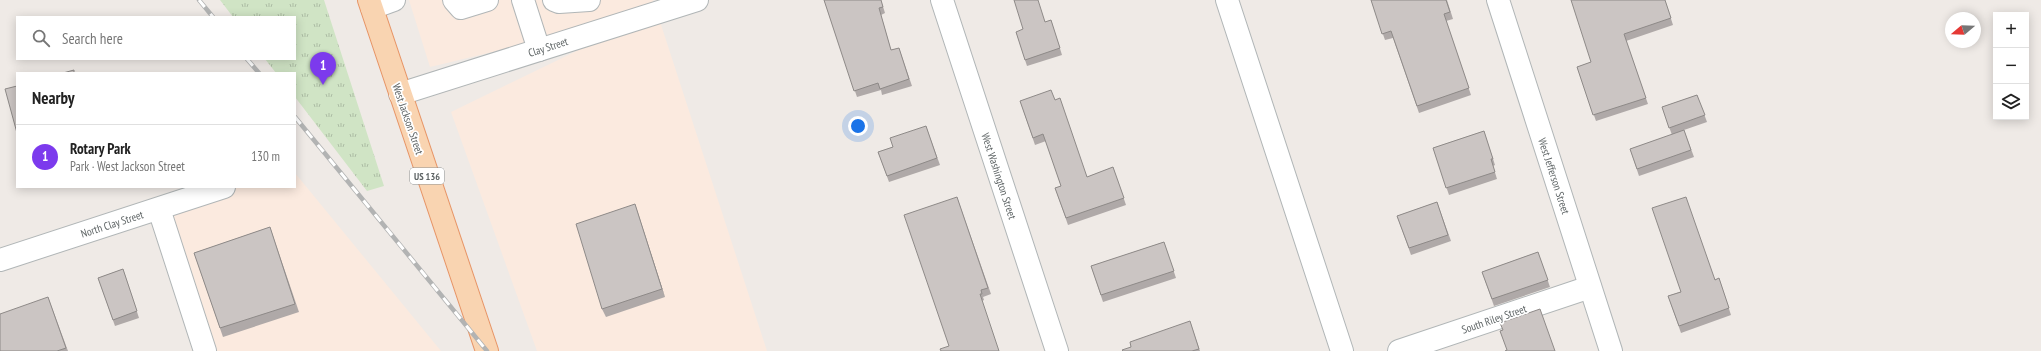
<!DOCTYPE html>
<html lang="en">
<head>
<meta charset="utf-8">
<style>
  :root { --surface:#fff; --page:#f2f2f2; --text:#222; --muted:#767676; --line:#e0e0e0; --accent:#7c3aed }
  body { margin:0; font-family:"PT Sans Narrow",sans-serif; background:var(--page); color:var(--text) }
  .controls { position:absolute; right:12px; top:12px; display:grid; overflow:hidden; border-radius:0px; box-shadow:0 2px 10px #0003 }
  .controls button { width:36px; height:36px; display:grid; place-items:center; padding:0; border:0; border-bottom:1px solid var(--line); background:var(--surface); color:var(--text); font:20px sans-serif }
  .compass { position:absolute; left:1945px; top:12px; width:36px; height:36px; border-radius:50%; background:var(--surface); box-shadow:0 2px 10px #0003; rotate:251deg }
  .you { position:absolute; left:858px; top:126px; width:14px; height:14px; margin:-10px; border:3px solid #fff; border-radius:50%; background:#1a73e8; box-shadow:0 0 0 6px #1a73e833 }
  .badge { display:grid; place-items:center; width:26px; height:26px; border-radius:50%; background:var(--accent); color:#fff; font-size:13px; font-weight:700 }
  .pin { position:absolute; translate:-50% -33px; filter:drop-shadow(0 1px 2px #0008) }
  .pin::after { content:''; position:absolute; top:21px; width:14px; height:12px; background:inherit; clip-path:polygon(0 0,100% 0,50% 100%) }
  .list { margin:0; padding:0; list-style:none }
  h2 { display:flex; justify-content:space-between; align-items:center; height:52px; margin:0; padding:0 16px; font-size:17px }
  h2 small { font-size:13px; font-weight:400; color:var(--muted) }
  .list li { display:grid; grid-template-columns:26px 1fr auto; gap:12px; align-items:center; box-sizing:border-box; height:64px; padding:0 16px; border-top:1px solid var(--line) }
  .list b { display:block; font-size:15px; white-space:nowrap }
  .list p { margin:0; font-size:13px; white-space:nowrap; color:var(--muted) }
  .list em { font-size:13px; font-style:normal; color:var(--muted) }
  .icon { flex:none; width:22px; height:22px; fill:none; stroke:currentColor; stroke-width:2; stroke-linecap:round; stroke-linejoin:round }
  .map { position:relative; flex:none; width:2041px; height:351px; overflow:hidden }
  .search { position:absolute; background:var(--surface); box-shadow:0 2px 10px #0003; left:16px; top:16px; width:280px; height:44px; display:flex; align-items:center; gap:10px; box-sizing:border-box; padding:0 14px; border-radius:0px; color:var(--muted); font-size:15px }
  .panel { position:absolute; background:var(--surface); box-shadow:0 2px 10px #0003; left:16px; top:72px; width:280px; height:116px; border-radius:0px }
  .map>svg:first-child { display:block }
</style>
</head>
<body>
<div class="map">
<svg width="2041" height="351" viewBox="0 0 2041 351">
  <defs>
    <pattern id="grass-tufts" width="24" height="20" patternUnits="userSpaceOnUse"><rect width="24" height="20" fill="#d0e4c5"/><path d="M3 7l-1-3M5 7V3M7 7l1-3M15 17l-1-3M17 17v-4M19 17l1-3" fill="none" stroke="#acbca4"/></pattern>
  </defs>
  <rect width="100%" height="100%" fill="#efeae6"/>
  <g fill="#fbeadf">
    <path d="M 409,0 L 653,0 L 767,351 L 537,351 L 451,112 L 655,13 L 430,67 Z"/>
    <path d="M 295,173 L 441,351 L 205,351 L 159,209 L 224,187 L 295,187 Z"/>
  </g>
  <path fill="url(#grass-tufts)" d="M 220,0 L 324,0 L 384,186 L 367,191 L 295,97 L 295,73 L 276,73 L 265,59 L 295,59 L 295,17 L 233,17 Z"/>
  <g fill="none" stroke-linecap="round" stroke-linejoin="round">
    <defs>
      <g id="minor">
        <path d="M 454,0 L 461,8 L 487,0"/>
        <path d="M 523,0 L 539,50"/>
        <path d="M 554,0 L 559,2 L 589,0"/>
        <path d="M 942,0 L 1057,351"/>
        <path d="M 1227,0 L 1342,351"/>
        <path d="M 1498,0 L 1611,351"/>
        <path d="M 372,8 L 394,0"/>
        <path d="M 400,94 L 697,0"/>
        <path d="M 159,209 L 205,351"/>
        <path d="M 0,260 L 224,187"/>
        <path d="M 1399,351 L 1590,287"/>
      </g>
      <path id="major" d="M 369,0 L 487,351"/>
    </defs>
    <use href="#minor" stroke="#b1b6b7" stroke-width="24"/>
    <use href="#major" stroke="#e79567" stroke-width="24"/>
    <use href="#minor" stroke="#fff" stroke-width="22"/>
    <use href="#major" stroke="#f9d4b1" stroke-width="22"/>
    <defs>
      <g id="rail">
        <path d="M 199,0 L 213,17"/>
        <path d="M 247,59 L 259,73"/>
        <path d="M 295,117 L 487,351"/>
      </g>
    </defs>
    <use href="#rail" stroke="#b2b3b3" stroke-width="4.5"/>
    <use href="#rail" stroke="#fff" stroke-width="3" stroke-dasharray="9" stroke-linecap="butt"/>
  </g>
  <g fill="#afa9a8">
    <path d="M 824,0 L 881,0 L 885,13 L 881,15 L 891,50 L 899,48 L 912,86 L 882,95 L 881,90 L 857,97 Z"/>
    <path d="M 1371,0 L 1447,0 L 1453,19 L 1446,21 L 1471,95 L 1419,113 L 1393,38 L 1385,40 Z"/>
    <path d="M 1665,0 L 1673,25 L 1626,41 L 1648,104 L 1596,121 L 1577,67 L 1591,62 Z"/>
    <path d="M 1051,20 L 1062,55 L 1027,66 L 1016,32 Z"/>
    <path d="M 1697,95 L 1707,122 L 1684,130 L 1694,157 L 1639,176 L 1630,149 L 1672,135 L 1662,107 Z"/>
    <path d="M 1055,100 L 1087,177 L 1113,167 L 1126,205 L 1068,225 L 1055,188 L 1061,186 L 1046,141 L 1035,145 L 1020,101 Z"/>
    <path d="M 926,126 L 940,165 L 889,182 L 878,152 L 893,147 Z"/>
    <path d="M 1484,131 L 1495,165 L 1493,166 L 1497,179 L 1449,195 L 1433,148 Z"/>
    <path d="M 957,197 L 991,294 L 983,297 L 984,300 L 982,301 L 949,346 Z"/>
    <path d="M 1437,202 L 1451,241 L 1411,255 L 1397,216 Z"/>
    <path d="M 635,204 L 665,297 L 606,317 L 602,309 Z"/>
    <path d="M 270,227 L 299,312 L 223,337 L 194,253 Z"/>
    <path d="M 1164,242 L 1176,278 L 1103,302 L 1091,266 Z"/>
    <path d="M 1538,252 L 1550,287 L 1494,306 L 1482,272 Z"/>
    <path d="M 123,269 L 139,318 L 115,326 L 98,278 Z"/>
    <path d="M 1719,278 L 1731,315 L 1681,333 L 1668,296 Z"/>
    <path d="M 48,297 L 68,351 L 0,351 Z"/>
    <path d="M 1190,321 L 1200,351 L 1123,351 L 1131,347 Z"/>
  </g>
  <path fill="#8e8a88" d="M 635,204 L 638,213 L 665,297 L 662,289 Z"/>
  <g fill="#cbc5c3" stroke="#8e8a88">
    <path d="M 824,0 L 881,0 L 883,7 L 879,8 L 891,50 L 899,48 L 909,79 L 880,89 L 878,83 L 854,91 Z"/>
    <path d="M 1014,0 L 1038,0 L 1045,22 L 1051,20 L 1060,48 L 1025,60 L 1016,32 L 1023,29 Z"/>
    <path d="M 1371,0 L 1446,0 L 1450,12 L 1444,14 L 1469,88 L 1417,106 L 1391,31 L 1382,34 Z"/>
    <path d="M 1571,0 L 1665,0 L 1671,18 L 1624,34 L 1646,98 L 1593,115 L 1577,67 L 1591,62 Z"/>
    <path d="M 74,70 L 74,73 L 63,73 Z"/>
    <path d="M 17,86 L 17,133 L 5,89 Z"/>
    <path d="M 1051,90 L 1055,100 L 1060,98 L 1087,177 L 1113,167 L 1124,198 L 1066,218 L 1055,188 L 1061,186 L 1043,134 L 1033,138 L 1020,101 Z"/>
    <path d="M 1697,95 L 1705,115 L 1669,128 L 1662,107 Z"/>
    <path d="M 926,126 L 937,158 L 887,176 L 878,152 L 893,147 L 890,138 Z"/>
    <path d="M 1684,130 L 1691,150 L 1637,169 L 1630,149 Z"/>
    <path d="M 1484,131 L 1493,159 L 1491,159 L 1495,172 L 1446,188 L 1433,148 Z"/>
    <path d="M 957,197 L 988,288 L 981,290 L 982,294 L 980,294 L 999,351 L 941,351 L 940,349 L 949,346 L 904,215 Z"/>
    <path d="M 1686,197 L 1715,280 L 1719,278 L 1729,308 L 1679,326 L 1668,296 L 1681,292 L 1652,208 Z"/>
    <path d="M 1437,202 L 1448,235 L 1409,248 L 1397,216 Z"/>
    <path d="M 635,204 L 662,289 L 602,309 L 576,224 Z"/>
    <path d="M 270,227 L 295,304 L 220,328 L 194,253 Z"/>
    <path d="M 1164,242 L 1174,271 L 1101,295 L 1091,266 Z"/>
    <path d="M 1538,252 L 1548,280 L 1492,299 L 1482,272 Z"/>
    <path d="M 123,269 L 137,311 L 113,320 L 98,278 Z"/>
    <path d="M 48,297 L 66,348 L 57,351 L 0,351 L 0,314 Z"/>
    <path d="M 1540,309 L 1555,351 L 1505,351 L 1507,350 L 1500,331 L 1503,330 L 1500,323 Z"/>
    <path d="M 1190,321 L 1199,349 L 1192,351 L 1123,351 L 1122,350 L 1131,347 L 1130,342 Z"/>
  </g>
  <g text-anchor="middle" stroke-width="3.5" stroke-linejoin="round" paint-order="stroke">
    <rect fill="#fff" stroke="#8e9293" stroke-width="1" x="410" y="168" width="34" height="16" rx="3"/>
    <g font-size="10" font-weight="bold" fill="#5e6465">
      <text x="427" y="180">US 136</text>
    </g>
    <g font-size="11" fill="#5e6465" stroke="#fff">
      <text transform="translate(548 47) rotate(-18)" y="4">Clay Street</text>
      <text transform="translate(408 119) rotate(71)" y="4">West Jackson Street</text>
      <text transform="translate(999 176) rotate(72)" y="4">West Washington Street</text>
      <text transform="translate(1554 176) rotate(72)" y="4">West Jefferson Street</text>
      <text transform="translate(112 224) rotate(-18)" y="4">North Clay Street</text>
      <text transform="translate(1494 319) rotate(-19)" y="4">South Riley Street</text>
    </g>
  </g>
</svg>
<div class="controls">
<button>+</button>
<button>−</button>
<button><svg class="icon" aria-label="layers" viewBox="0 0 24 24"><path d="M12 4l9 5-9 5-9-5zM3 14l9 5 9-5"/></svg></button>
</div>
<svg class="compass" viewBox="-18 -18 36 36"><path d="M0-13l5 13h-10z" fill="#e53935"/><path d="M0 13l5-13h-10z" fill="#767676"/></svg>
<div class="you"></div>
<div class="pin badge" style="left:323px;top:85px">1</div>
<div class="search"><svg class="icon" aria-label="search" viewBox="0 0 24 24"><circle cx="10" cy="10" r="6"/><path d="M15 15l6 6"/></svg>Search here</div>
<section class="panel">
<h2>Nearby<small></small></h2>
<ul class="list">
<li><span class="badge">1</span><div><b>Rotary Park</b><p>Park · West Jackson Street</p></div><em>130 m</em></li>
</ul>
</section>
</div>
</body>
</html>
